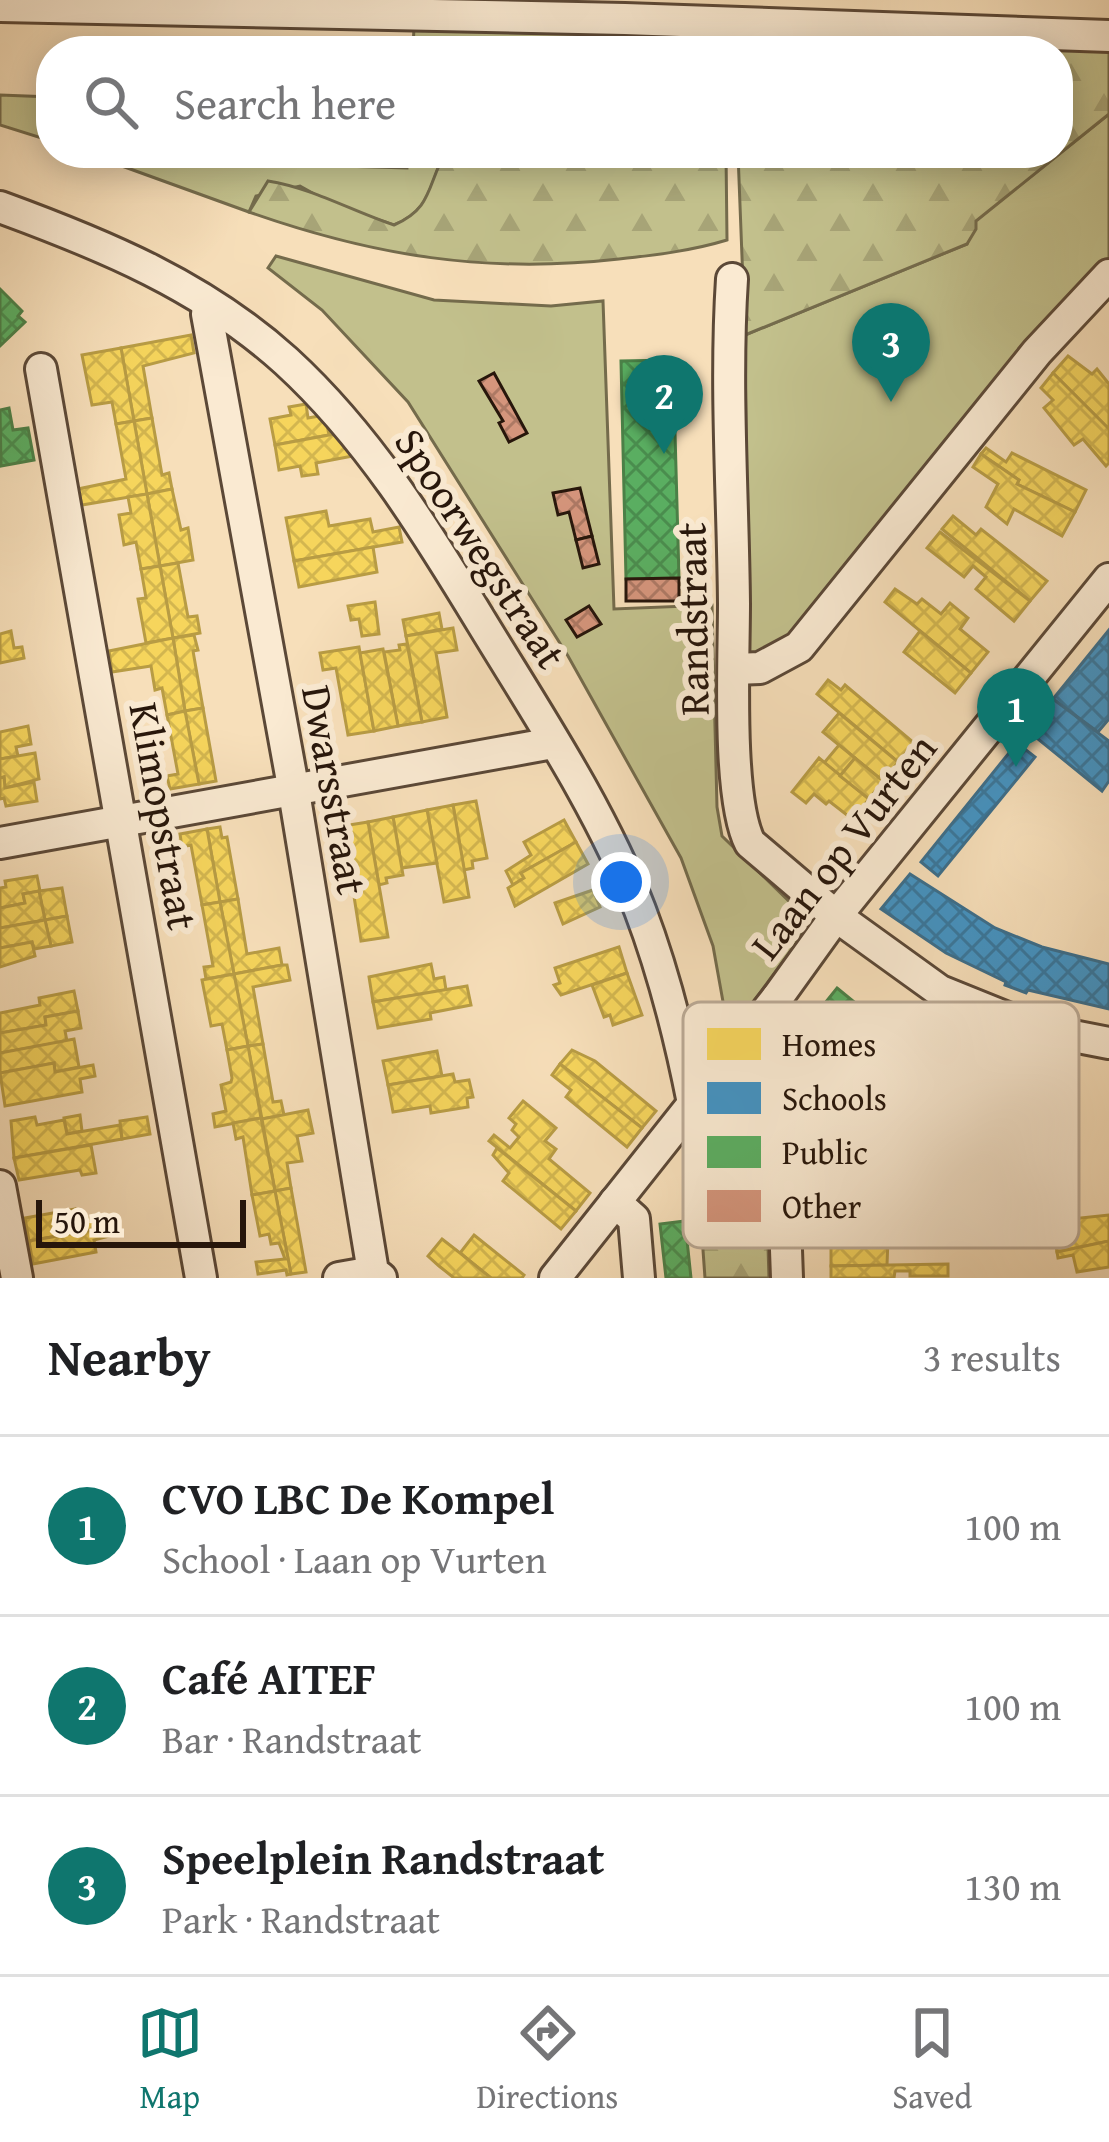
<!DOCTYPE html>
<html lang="en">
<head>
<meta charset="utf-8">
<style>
  :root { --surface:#fff; --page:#f6f6f6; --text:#202124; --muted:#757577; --line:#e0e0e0; --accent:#0f766e }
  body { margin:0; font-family:"Gentium Book Plus",serif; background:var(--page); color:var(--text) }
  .scale { position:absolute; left:36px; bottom:30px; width:210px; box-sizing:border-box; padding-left:12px; border:6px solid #27160b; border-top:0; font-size:33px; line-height:42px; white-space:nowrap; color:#27160b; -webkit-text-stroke:9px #faead2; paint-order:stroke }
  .you { position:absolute; left:621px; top:882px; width:42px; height:42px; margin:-30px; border:9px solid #fff; border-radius:50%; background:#1a73e8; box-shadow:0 0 0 18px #1a73e833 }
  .badge { display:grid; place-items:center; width:78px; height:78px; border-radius:50%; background:var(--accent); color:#fff; font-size:39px; font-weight:700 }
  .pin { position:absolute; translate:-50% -99px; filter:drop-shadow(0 3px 6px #0008) }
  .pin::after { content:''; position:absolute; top:63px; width:42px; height:36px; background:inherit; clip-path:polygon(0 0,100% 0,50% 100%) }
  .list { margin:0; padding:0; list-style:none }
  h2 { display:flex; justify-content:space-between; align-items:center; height:156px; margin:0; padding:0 48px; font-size:51px }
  h2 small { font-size:39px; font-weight:400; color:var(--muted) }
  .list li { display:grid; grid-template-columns:78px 1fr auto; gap:36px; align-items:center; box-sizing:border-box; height:180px; padding:0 48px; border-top:3px solid var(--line) }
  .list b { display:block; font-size:45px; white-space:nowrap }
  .list p { margin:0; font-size:39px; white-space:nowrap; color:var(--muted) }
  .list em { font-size:39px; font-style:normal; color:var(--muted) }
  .icon { flex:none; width:66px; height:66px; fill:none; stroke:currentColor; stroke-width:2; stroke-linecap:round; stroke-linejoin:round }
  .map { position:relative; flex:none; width:1109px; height:1278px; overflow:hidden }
  .search { position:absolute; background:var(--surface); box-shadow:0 6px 30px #0003; left:36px; right:36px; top:36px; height:132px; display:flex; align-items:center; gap:30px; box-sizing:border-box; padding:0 42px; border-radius:48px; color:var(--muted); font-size:45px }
  .sheet { height:696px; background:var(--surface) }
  nav { display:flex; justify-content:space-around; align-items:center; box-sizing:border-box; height:168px; border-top:3px solid var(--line); background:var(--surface); font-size:33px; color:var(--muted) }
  nav a { display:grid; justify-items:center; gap:6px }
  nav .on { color:var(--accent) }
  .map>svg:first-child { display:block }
</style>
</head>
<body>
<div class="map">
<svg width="1109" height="1278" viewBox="0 0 1109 1278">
  <defs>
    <pattern id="forest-firs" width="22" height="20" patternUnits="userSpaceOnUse" patternTransform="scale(3)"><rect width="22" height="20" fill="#c2c08c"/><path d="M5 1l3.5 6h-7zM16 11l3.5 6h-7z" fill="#a7a477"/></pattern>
    <pattern id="homes-cross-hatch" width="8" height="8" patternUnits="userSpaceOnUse" patternTransform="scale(3)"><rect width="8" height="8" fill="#f6d55c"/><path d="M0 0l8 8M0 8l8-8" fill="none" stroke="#d3b64f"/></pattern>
    <pattern id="schools-cross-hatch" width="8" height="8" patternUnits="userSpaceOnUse" patternTransform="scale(3)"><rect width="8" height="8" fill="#4393c3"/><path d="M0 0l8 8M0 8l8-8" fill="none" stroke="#38779d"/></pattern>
    <pattern id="public-cross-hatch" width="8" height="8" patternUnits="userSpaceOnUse" patternTransform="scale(3)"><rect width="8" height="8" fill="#5aae61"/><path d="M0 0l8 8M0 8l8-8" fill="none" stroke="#4a8d4e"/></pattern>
    <pattern id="building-cross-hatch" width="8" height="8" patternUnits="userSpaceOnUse" patternTransform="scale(3)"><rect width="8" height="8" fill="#d5957c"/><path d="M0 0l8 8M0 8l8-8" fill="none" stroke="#ad7964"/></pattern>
  </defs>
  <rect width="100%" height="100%" fill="#f7dfba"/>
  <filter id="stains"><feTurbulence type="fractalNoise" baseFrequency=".00167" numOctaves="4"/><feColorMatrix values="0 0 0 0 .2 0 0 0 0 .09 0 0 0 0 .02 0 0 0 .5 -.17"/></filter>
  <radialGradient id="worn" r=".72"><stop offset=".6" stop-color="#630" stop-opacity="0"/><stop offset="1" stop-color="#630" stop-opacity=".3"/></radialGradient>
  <g fill="#c2c08c" stroke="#746b4c" stroke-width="3">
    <path d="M 414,26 L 726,34 L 726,51 L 413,51 Z"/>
    <path d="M 0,95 L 51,97 L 51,141 L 0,125 Z"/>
    <path d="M 1109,114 L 1109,261 L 804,630 L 756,657 L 748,651 L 745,335 L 967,244 L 975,221 Z"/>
    <path d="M 86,153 L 140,153 L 141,160 L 407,168 L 408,153 L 445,153 C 428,186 432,209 394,225 L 334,205 L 300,186 L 256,196 L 249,212 Z"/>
    <path d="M 276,256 L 434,300 L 551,306 L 603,301 L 614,609 L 712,605 L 717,807 L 722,836 L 802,914 L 804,928 L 798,941 L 729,1035 L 713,946 L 681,858 L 568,656 L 408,402 L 322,310 L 268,268 Z"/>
  </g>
  <g fill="url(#forest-firs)" stroke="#746b4c" stroke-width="3">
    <path d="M 754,36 L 1109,51 L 1109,114 L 976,221 L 976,229 L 967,244 L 745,335 L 738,153 L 1058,153 L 1058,51 L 745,51 Z"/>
    <path d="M 445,153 L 726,153 L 727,240 C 691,251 655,255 619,259 C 486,274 374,256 249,212 L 268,181 C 312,188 352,211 394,225 C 432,209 427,186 445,153 Z"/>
    <path d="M 742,1177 L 766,1182 L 769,1278 L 705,1278 L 698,1180 L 718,1178 L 723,1241 L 743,1243 Z"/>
  </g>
  <g fill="url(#homes-cross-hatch)" stroke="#b89c44" stroke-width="3">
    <path d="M 191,335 L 194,353 L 143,366 L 152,418 L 134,421 L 121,348 Z"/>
    <path d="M 121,348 L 134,421 L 116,424 L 112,402 L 92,405 L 82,355 Z"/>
    <path d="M 1068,356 L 1092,374 L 1097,369 L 1109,384 L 1109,429 L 1053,373 Z"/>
    <path d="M 1053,373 L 1109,429 L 1109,463 L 1106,466 L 1083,439 L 1074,445 L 1044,408 L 1053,400 L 1041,388 Z"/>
    <path d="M 306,404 L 308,418 L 325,415 L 329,435 L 275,445 L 270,419 L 291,415 L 289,407 Z"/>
    <path d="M 152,418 L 162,475 L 169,473 L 172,489 L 147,494 L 134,421 Z"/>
    <path d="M 134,421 L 147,494 L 82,505 L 78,489 L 126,479 L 116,424 Z"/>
    <path d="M 340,433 L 358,455 L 316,463 L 318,474 L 302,476 L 300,466 L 279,470 L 275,445 Z"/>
    <path d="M 986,448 L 1006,462 L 1012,453 L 1086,490 L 1075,512 L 1017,484 L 1019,480 L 981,454 Z"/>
    <path d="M 981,454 L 1019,480 L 1017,484 L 1075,512 L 1062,536 L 1014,509 L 1007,524 L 986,507 L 998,484 L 973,467 Z"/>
    <path d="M 172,489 L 181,530 L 188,528 L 193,560 L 160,566 L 147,494 Z"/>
    <path d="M 147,494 L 160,566 L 141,569 L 136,542 L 124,545 L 119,515 L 131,513 L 128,497 Z"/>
    <path d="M 326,511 L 329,526 L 370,519 L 373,532 L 399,527 L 402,542 L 294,561 L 286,518 Z"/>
    <path d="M 953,516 L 976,535 L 981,529 L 1047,581 L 1030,601 L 942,529 Z"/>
    <path d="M 940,532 L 1030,601 L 1014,621 L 976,589 L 986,577 L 973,566 L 964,577 L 927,548 Z"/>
    <path d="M 373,547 L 377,572 L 299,587 L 294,561 Z"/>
    <path d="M 178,563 L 188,617 L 197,616 L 200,633 L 173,638 L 160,566 Z"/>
    <path d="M 160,566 L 173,638 L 146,643 L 138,599 L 146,598 L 141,569 Z"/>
    <path d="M 895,589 L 917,604 L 922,599 L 941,614 L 950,603 L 968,618 L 960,629 L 988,652 L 971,673 L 885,602 Z"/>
    <path d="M 375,602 L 379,634 L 362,636 L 359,619 L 351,620 L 348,606 Z"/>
    <path d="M 439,613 L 442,629 L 406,636 L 403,620 Z"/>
    <path d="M 453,628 L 457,650 L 436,653 L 447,717 L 422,722 L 406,636 Z"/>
    <path d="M 11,631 L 14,648 L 22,647 L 24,658 L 0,663 L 0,634 Z"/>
    <path d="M 920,631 L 971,673 L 955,693 L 904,652 Z"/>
    <path d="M 194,635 L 198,650 L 193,651 L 203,708 L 185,711 L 173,638 Z"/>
    <path d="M 173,638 L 185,711 L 167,715 L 162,688 L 155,690 L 151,666 L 112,672 L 109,651 Z"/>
    <path d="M 407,644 L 422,722 L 398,726 L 384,652 L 400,650 L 399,645 Z"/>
    <path d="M 359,647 L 374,731 L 348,735 L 336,668 L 323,670 L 320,653 Z"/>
    <path d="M 383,649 L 398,726 L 374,731 L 360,653 Z"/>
    <path d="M 828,680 L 841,690 L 845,685 L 914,743 L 898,762 L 817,694 Z"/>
    <path d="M 203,708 L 216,781 L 199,784 L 185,711 Z"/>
    <path d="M 185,711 L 199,784 L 170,789 L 167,776 L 178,774 L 167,715 Z"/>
    <path d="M 839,713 L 898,762 L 883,781 L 823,732 Z"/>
    <path d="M 28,726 L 31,744 L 16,747 L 18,756 L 0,759 L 0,732 Z"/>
    <path d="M 839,745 L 855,758 L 840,776 L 824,763 Z"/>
    <path d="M 35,753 L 39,779 L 5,788 L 4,777 L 0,778 L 0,759 Z"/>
    <path d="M 819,758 L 869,799 L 852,819 L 829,801 L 826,804 L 814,794 L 806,803 L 792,792 Z"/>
    <path d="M 855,758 L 883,781 L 869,799 L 840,776 Z"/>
    <path d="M 4,777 L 5,788 L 34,782 L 37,801 L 6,806 L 4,798 L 0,799 L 0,778 Z"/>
    <path d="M 476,801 L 487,858 L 472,861 L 473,868 L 464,870 L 453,805 Z"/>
    <path d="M 453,805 L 469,897 L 444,902 L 427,810 Z"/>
    <path d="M 427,810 L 437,863 L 402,868 L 393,817 Z"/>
    <path d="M 393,817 L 403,875 L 386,878 L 387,883 L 379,885 L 368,822 Z"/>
    <path d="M 564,820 L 576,842 L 521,873 L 524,878 L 513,885 L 506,871 L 531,855 L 524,842 Z"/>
    <path d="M 368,822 L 388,937 L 361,941 L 343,826 Z"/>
    <path d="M 220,827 L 222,838 L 227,837 L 238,899 L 220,902 L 207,829 Z"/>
    <path d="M 207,829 L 220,902 L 202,905 L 191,845 L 182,847 L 180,834 Z"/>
    <path d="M 576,842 L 588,864 L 515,906 L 508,888 L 524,878 L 521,873 Z"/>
    <path d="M 37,876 L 40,891 L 23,894 L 25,903 L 0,908 L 0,888 L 6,887 L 5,881 Z"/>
    <path d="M 62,888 L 67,916 L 45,920 L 39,891 Z"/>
    <path d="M 593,890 L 600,907 L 563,924 L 555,903 Z"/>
    <path d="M 39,891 L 45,920 L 0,928 L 0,908 L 25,903 L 23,894 Z"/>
    <path d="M 238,899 L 247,954 L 279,948 L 282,965 L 234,974 L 220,902 Z"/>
    <path d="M 220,902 L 234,974 L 206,979 L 204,967 L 213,966 L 202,905 Z"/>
    <path d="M 67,916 L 72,942 L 51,946 L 45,920 Z"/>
    <path d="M 45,920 L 51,946 L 34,949 L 32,942 L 0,948 L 0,928 Z"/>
    <path d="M 32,942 L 35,956 L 0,967 L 0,948 Z"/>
    <path d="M 619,947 L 627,973 L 561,995 L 554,985 L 560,983 L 555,968 Z"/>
    <path d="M 431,964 L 434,979 L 444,977 L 446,990 L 373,1002 L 369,977 Z"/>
    <path d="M 282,965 L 287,965 L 290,980 L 253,987 L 263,1044 L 248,1046 L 234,974 Z"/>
    <path d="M 627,973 L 642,1015 L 613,1025 L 610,1015 L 604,1017 L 592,985 Z"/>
    <path d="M 234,974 L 248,1046 L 227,1050 L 222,1024 L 211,1026 L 202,980 Z"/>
    <path d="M 467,986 L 471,1005 L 430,1013 L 431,1019 L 378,1028 L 373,1002 Z"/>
    <path d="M 74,991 L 78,1011 L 45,1017 L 46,1025 L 0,1033 L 0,1013 L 40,1005 L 39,998 Z"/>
    <path d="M 78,1011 L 81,1028 L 65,1031 L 67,1041 L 0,1053 L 0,1033 L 46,1025 L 45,1017 Z"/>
    <path d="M 74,1039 L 79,1067 L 55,1072 L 54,1063 L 0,1073 L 0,1053 Z"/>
    <path d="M 263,1044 L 273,1102 L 281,1101 L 284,1115 L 262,1119 L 248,1046 Z"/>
    <path d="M 248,1046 L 261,1118 L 215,1127 L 213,1114 L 226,1111 L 221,1085 L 231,1082 L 232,1078 L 227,1050 Z"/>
    <path d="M 572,1050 L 595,1061 L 656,1111 L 642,1128 L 560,1064 Z"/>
    <path d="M 437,1051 L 442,1076 L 388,1085 L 383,1061 Z"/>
    <path d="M 54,1063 L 55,1072 L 93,1065 L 95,1076 L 80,1079 L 82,1092 L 5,1106 L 0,1073 Z"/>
    <path d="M 560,1064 L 642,1128 L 627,1147 L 566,1097 L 571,1090 L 552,1075 Z"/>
    <path d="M 453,1074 L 455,1082 L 469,1080 L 473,1097 L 467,1098 L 468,1107 L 431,1113 L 430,1106 L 393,1112 L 388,1085 Z"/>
    <path d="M 523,1101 L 556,1128 L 545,1141 L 556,1149 L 549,1159 L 590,1193 L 576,1211 L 489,1141 L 494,1135 L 510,1148 L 519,1137 L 512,1130 L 516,1124 L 509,1118 Z"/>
    <path d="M 308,1110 L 313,1133 L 297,1136 L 302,1161 L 287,1163 L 291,1188 L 275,1191 L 262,1119 Z"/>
    <path d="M 80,1115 L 82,1131 L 67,1134 L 64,1118 Z"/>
    <path d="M 35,1117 L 37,1125 L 64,1120 L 67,1134 L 120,1125 L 122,1139 L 14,1158 L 11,1121 Z"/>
    <path d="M 147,1117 L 150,1134 L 122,1139 L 120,1121 Z"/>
    <path d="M 261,1118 L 275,1191 L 252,1195 L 243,1137 L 236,1139 L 233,1123 Z"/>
    <path d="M 91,1145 L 96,1173 L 82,1175 L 80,1170 L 19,1180 L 14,1158 Z"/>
    <path d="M 497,1148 L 576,1211 L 561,1229 L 503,1181 L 509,1173 L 493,1155 Z"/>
    <path d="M 291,1188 L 306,1272 L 291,1274 L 275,1191 Z"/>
    <path d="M 275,1191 L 291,1274 L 287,1275 L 286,1270 L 258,1274 L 256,1262 L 285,1259 L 279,1243 L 271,1244 L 269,1234 L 260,1236 L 252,1195 Z"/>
    <path d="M 75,1209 L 76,1219 L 116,1216 L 118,1225 L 29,1241 L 25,1218 Z"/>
    <path d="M 1109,1215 L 1109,1241 L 1057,1252 L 1052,1221 Z"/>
    <path d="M 115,1226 L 117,1234 L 94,1240 L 96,1252 L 33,1264 L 29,1241 Z"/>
    <path d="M 474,1235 L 524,1275 L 522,1278 L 491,1278 L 460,1253 Z"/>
    <path d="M 442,1239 L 460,1253 L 491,1278 L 454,1278 L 439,1266 L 428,1256 Z"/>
    <path d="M 888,1239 L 887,1265 L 831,1266 L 831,1240 Z"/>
    <path d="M 1109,1241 L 1109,1267 L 1077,1272 L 1073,1255 L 1058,1258 L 1057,1252 Z"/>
    <path d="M 948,1264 L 948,1276 L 910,1276 L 910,1271 L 895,1271 L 894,1278 L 831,1278 L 831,1266 Z"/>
  </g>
  <g fill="url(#schools-cross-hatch)" stroke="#3b6e8c" stroke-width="3">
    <path d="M 1109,630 L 1109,719 L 1098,732 L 1053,699 Z"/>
    <path d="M 1053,699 L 1109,741 L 1109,781 L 1102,791 L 1027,730 Z"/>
    <path d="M 1017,743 L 1035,757 L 938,876 L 921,862 Z"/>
    <path d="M 910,874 L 995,928 L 1042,947 L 1109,964 L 1109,1009 L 1028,990 L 1026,993 L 1005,985 L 1006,982 L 946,953 L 881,909 Z"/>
  </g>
  <g fill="url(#public-cross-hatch)" stroke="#4b8047" stroke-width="3">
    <path d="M 0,289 L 22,311 L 18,316 L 25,322 L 0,346 Z"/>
    <path d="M 673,360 L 679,578 L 626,579 L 621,361 Z"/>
    <path d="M 9,408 L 13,430 L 28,428 L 34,460 L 1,466 L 0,410 Z"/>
    <path d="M 837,988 L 886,1028 L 874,1043 L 825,1003 Z"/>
    <path d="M 685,1221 L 691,1278 L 666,1278 L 660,1224 Z"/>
  </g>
  <g fill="url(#building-cross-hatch)" stroke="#27160b" stroke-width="3">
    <path d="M 494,373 L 527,433 L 509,442 L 499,423 L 503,421 L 479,381 Z"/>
    <path d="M 580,488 L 592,536 L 576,540 L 569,512 L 558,515 L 553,493 Z"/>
    <path d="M 592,536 L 599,564 L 583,568 L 576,540 Z"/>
    <path d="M 679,578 L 679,601 L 626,601 L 626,579 Z"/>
    <path d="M 589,606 L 601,624 L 577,637 L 566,620 Z"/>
  </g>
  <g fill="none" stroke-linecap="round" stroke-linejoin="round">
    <defs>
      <g id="minor">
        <path d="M 0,6 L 625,19 L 1109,36"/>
        <path d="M 0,207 C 104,245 203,286 286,361 C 368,436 425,529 482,623 C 538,715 601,809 640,910 C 664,973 680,1037 693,1103"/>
        <path d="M 732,279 C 725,386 733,496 734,604 C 734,660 727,798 750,843 L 836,916 L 940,991 L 1032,1028 L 1109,1043"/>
        <path d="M 207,314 L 294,792 L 373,1272 L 381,1278"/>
        <path d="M 41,369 L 201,1278"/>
        <path d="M 735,669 L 760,668 L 799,647 L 1037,352 L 1109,275"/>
        <path d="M 0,843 L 553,743"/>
        <path d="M 777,998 L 787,1278"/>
        <path d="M 0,1186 L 17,1278"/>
        <path d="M 615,1202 L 634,1219 L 639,1278"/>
        <path d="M 339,1278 L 373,1272"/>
        <path d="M 555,1278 L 777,998 L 836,916 L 1109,579"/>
      </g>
    </defs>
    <use href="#minor" stroke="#5b4837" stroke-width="36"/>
    <use href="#minor" stroke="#faead2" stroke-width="30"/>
  </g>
  <g text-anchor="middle" stroke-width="12" stroke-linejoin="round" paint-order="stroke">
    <g font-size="42" fill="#27160b" stroke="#faead2">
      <text transform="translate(481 548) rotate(57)" y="15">Spoorwegstraat</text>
      <text transform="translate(692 619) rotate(-91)" y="15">Randstraat</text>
      <text transform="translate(335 790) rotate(80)" y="15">Dwarsstraat</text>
      <text transform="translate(164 816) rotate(80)" y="15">Klimopstraat</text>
      <text transform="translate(843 846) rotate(-52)" y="15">Laan op Vurten</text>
    </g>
  </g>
  <rect x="683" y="1002" width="396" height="246" rx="18" fill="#faead2" stroke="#bbaa96" stroke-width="3"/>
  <rect x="707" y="1028" width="54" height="32" fill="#f6d55c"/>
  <rect x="707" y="1082" width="54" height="32" fill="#4393c3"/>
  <rect x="707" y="1136" width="54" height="32" fill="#5aae61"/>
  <rect x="707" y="1190" width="54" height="32" fill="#d5957c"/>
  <g font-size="33" fill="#27160b">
    <text x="782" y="1056">Homes</text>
    <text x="782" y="1110">Schools</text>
    <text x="782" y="1164">Public</text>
    <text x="782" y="1218">Other</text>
  </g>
  <rect width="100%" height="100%" filter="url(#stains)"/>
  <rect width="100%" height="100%" fill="url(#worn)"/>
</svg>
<div class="scale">50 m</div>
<div class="you"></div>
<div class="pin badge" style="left:1016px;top:767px">1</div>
<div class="pin badge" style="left:664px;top:454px">2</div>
<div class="pin badge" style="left:891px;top:402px">3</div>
<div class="search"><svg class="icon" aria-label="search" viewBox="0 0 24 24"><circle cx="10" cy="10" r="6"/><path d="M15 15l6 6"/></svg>Search here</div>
</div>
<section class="sheet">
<h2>Nearby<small>3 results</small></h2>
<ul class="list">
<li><span class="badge">1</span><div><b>CVO LBC De Kompel</b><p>School · Laan op Vurten</p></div><em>100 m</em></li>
<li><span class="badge">2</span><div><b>Café AITEF</b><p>Bar · Randstraat</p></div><em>100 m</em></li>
<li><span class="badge">3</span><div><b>Speelplein Randstraat</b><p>Park · Randstraat</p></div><em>130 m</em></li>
</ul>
</section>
<nav>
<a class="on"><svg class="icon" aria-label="map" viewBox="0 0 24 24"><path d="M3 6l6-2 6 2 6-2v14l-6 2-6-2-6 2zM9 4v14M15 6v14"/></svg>Map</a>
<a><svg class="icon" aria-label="directions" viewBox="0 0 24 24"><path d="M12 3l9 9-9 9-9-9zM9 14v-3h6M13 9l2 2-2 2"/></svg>Directions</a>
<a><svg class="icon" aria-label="saved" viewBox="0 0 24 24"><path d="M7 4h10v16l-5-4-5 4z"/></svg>Saved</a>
</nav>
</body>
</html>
